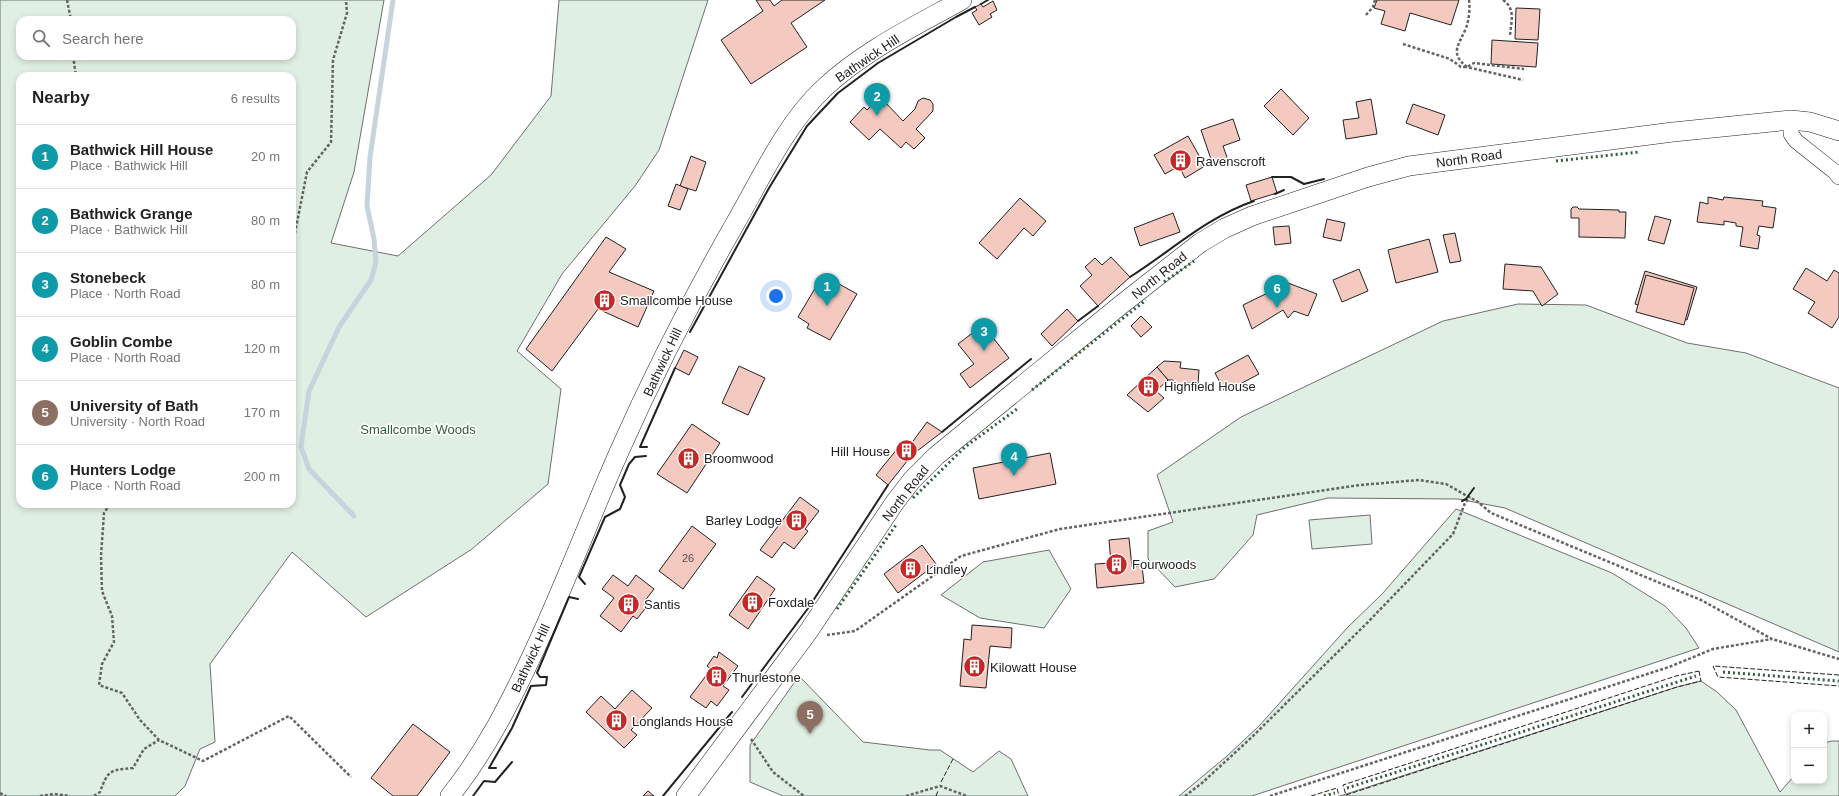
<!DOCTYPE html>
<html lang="en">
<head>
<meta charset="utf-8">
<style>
  :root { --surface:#fff; --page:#f2f2f2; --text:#222; --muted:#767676; --line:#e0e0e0; --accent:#c62828 }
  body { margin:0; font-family:Helvetica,sans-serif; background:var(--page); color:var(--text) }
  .controls { position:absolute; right:12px; bottom:12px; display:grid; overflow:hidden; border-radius:8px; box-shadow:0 2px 6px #0003 }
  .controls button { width:36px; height:36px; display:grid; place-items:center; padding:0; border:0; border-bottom:1px solid var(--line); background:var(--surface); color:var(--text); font:20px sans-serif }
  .you { position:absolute; left:776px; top:296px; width:14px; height:14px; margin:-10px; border:3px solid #fff; border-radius:50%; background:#1a73e8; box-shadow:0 0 0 6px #1a73e833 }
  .badge { display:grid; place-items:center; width:26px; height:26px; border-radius:50%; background:var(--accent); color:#fff; font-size:13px; font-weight:700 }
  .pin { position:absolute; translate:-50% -33px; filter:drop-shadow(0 1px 2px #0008) }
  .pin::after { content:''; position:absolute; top:21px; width:14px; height:12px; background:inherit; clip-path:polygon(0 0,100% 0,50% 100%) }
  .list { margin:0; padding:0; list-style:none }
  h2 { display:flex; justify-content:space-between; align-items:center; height:52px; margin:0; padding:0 16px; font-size:17px }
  h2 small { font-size:13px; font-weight:400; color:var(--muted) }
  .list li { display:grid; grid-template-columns:26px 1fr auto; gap:12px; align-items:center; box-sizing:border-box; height:64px; padding:0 16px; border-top:1px solid var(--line) }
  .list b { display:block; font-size:15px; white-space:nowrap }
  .list p { margin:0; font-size:13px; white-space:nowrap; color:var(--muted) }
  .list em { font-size:13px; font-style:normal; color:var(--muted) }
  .icon { flex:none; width:22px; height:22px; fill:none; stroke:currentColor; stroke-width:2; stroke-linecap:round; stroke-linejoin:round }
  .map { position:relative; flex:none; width:1839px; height:796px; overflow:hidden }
  .search { position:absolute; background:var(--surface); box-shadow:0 2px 6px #0003; left:16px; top:16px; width:280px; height:44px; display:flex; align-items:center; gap:10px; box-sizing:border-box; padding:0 14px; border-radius:12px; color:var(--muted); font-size:15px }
  .panel { position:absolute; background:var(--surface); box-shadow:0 2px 6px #0003; left:16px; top:72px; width:280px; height:436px; border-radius:12px }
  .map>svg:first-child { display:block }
</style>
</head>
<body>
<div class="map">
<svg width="1839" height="796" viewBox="0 0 1839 796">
  <rect width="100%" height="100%" fill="#fff"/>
  <g fill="#e0efe3" stroke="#6f6f6f" fill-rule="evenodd">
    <path d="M 0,0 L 384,0 L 354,172 L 331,243 L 398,256 L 491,175 L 551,96 L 559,0 L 708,0 L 659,150 L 635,186 L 562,274 L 517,351 L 561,389 L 548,484 L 472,549 L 366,617 L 292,552 L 210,664 L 215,742 L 200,749 L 185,786 L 175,796 L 0,796 ZM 20,20 L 292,20 L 292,56 L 20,56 ZM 20,76 L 292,76 L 292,504 L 20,504 Z"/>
    <path d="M 1518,304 L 1586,305 L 1687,343 L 1746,353 L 1839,388 L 1839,652 L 1505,508 L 1458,499 L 1328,498 L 1257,515 L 1253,535 L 1214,579 L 1175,587 L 1148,559 L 1148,531 L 1173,522 L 1157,475 L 1241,417 L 1443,321 Z"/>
    <path d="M 1456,509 L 1612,573 L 1665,606 L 1686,628 L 1699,648 L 1252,796 L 1179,796 L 1227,756 L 1259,726 L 1347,628 L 1383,593 Z"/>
    <path d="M 1370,515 L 1372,544 L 1312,549 L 1309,520 Z"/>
    <path d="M 1049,550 L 1071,589 L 1044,628 L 980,618 L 941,595 L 983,562 Z"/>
    <path d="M 799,676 L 863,742 L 930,750 L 940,750 L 973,772 L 999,751 L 1011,759 L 1028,796 L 783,796 L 750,782 L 750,745 Z"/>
    <path d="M 1701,681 L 1717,692 L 1736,710 L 1780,792 L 1794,776 L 1794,781 L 1824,781 L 1824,743 L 1832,741 L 1839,741 L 1839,796 L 1340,796 L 1677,687 Z"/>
  </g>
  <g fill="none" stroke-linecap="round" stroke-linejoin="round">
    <path stroke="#c7d3dd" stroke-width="5" d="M 354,516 L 309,469 L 301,447 L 309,391 L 339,327 L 371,280 L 376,262 L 374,239 L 367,206 L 370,157 L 393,0"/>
  </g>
  <g fill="#f3c9c0" stroke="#222" fill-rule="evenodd">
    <path d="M 756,0 L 770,0 L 774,6 L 782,0 L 825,0 L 791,23 L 807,47 L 751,84 L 721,40 L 763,11 Z"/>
    <path d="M 1377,0 L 1459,0 L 1451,25 L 1410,13 L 1405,31 L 1381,24 L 1385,11 L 1374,8 Z"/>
    <path d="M 993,1 L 997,10 L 990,14 L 992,17 L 979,25 L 972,13 L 977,10 L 975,7 L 981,4 L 983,7 Z"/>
    <path d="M 1516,8 L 1540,9 L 1538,40 L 1515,39 Z"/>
    <path d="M 1492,40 L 1538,43 L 1536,67 L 1491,64 Z"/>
    <path d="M 1281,89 L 1309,118 L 1293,135 L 1264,106 Z"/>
    <path d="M 877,90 L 883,93 L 884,101 L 903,121 L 915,109 L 918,101 L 923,98 L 930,100 L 933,104 L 933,111 L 916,129 L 925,138 L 914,149 L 906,142 L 901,148 L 880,129 L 869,140 L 850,122 L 864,107 L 867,110 L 872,105 L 868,101 L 867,95 L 871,91 Z"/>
    <path d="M 1371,99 L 1377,134 L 1346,139 L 1343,120 L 1359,118 L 1356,102 Z"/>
    <path d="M 1413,104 L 1445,115 L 1438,135 L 1406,123 Z"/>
    <path d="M 1233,119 L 1240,140 L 1223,146 L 1228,160 L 1213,165 L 1201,130 Z"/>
    <path d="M 1188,136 L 1205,166 L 1185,178 L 1179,166 L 1165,174 L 1154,155 Z"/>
    <path d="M 691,156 L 706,162 L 696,191 L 680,186 Z"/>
    <path d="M 1272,177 L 1277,193 L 1251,201 L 1246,185 Z"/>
    <path d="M 676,184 L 688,189 L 680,210 L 668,206 Z"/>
    <path d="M 1708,197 L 1723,200 L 1724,197 L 1763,201 L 1762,206 L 1776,208 L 1773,228 L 1759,226 L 1757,235 L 1760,236 L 1758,249 L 1740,246 L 1743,227 L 1736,226 L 1736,223 L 1724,221 L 1724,225 L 1697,222 L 1700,202 L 1708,204 Z"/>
    <path d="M 1020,198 L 1046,221 L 1033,236 L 1024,228 L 997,259 L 979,243 Z"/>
    <path d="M 1573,207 L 1577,207 L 1579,209 L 1619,210 L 1619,212 L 1626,212 L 1625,238 L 1579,237 L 1579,218 L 1571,218 L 1571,209 Z"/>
    <path d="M 1173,213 L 1180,232 L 1140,246 L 1134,228 Z"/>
    <path d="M 1655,216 L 1671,220 L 1664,244 L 1648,240 Z"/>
    <path d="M 1327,219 L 1345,223 L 1341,241 L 1323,237 Z"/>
    <path d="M 1289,226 L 1291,243 L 1275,245 L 1273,227 Z"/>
    <path d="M 1455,233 L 1461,261 L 1450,263 L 1443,235 Z"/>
    <path d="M 606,237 L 626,249 L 609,272 L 654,291 L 638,327 L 598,309 L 552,371 L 526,349 Z"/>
    <path d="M 1429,239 L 1438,272 L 1396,283 L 1388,250 Z"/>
    <path d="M 1111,257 L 1130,277 L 1098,306 L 1080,286 L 1092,275 L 1085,267 L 1095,258 L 1102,265 Z"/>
    <path d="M 1505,264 L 1541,267 L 1558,294 L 1542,306 L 1533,291 L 1503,289 Z"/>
    <path d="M 1806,268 L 1827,281 L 1834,270 L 1839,273 L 1839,317 L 1832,328 L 1808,313 L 1815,302 L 1793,289 Z"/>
    <path d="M 1359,269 L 1368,291 L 1342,302 L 1333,280 Z"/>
    <path d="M 1645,271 L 1697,287 L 1687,320 L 1635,304 ZM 1665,290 L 1681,295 L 1678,303 L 1675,302 L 1674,305 L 1661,301 Z"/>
    <path d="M 823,275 L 857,294 L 830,340 L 807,328 L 809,324 L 798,317 Z"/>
    <path d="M 1646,275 L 1694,288 L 1684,325 L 1636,312 Z"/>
    <path d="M 1288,283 L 1317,294 L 1308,316 L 1294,311 L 1288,318 L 1283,310 L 1252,329 L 1243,305 Z"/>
    <path d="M 1067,309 L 1078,321 L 1052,346 L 1041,334 Z"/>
    <path d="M 1141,316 L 1152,327 L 1141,337 L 1131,326 Z"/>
    <path d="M 983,325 L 1009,358 L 970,388 L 960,374 L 974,364 L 958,344 Z"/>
    <path d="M 684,350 L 698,357 L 689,375 L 675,368 Z"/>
    <path d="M 1248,355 L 1259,374 L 1225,392 L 1215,373 Z"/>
    <path d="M 1164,361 L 1181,362 L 1180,368 L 1199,370 L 1198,384 L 1187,383 L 1186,390 L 1172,389 L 1173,380 L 1168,380 L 1157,367 Z"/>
    <path d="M 739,366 L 765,378 L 748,415 L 722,403 Z"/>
    <path d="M 1157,367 L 1168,380 L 1156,391 L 1164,398 L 1148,412 L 1127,395 Z"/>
    <path d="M 927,422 L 942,432 L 912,455 L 888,485 L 876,475 L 902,443 L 908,448 Z"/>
    <path d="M 692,424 L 720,443 L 687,493 L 657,474 Z"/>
    <path d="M 1050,453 L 1056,484 L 979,499 L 973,468 Z"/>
    <path d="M 800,497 L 819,511 L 805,529 L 808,531 L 794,549 L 784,542 L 772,558 L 760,550 Z"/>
    <path d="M 692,526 L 716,544 L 683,589 L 659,571 Z"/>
    <path d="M 1129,538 L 1132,567 L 1142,566 L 1144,583 L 1097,588 L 1095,564 L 1111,563 L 1109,540 Z"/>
    <path d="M 922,545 L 936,564 L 898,593 L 884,574 Z"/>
    <path d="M 613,575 L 628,586 L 636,575 L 654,589 L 644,602 L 648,605 L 637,619 L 633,616 L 621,632 L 600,616 L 614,598 L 602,589 Z"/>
    <path d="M 757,576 L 775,589 L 748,629 L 729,615 Z"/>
    <path d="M 972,625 L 1012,628 L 1011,648 L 990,646 L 986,688 L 960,686 L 964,639 L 971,640 Z"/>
    <path d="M 719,652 L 738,666 L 723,686 L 729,690 L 717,706 L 711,701 L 706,708 L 690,697 L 711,669 L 707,666 L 714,656 L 717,658 Z"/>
    <path d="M 632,690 L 652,708 L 631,730 L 637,735 L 624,748 L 586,712 L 601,696 L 615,709 Z"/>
    <path d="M 413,724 L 450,752 L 417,796 L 393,796 L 371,778 Z"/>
    <path d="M 648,791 L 654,796 L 643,796 Z"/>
  </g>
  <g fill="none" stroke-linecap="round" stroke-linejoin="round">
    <defs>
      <path id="minor" d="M 1791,120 L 1791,134 L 1796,141 L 1835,172 L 1839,177"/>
      <g id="tertiary">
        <path d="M 450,796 C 486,751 511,701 535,649 C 565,584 590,518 619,452 C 654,373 693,297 736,222 C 762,177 785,125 823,89 C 863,51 915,26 962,0"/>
        <path d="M 686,796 L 808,632 L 895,502 L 912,480 L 936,456 L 1122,304 L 1200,243 L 1225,228 L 1252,216 L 1368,177 L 1409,166 L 1673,132 L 1791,120 L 1810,122 L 1839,131"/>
      </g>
    </defs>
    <use href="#minor" stroke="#222" stroke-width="16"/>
    <use href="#tertiary" stroke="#222" stroke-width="20"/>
    <g stroke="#646464" stroke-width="2.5" stroke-dasharray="3 2" stroke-linecap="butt">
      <path d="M 67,0 L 71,20"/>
      <path d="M 1469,0 C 1470,9 1469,20 1466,28 C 1459,45 1449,53 1467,67 L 1523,80"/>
      <path d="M 1503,0 C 1516,9 1511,21 1510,36"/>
      <path d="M 1366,15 L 1373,7 L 1375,0"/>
      <path d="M 1403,44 L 1450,59 L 1461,67 L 1467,67 L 1474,63 L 1524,69"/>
      <path d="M 73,56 L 76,76"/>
      <path d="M 292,248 L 307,172 L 331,142 L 333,60 L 347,13 L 346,0"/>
      <path d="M 110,504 L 104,513 L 101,556 L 102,591 L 112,616 L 114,642 L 102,664 L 99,685 L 122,693 L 140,720 L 159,740 L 203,761 L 289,716 L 351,777"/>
      <path d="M 827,635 L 855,631 L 961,556 L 1060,529 L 1360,485 L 1419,480 L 1446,484 L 1478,502 L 1491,513 L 1701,600 L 1772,639 L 1839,659"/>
      <path d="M 751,739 L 773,772 L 804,796"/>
      <path d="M 0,793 L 6,796"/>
      <path d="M 40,796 L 54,794 L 70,796"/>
      <path d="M 94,796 L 100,792 C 108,770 110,770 133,768 L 144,749 L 159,740"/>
      <path d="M 906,796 L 940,786 L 967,796"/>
      <path d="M 1185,796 L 1202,783 L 1252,737 L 1367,623 L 1453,534 L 1465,503 L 1470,497"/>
      <path d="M 1270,796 L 1669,667 L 1713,649 L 1772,639"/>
    </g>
    <use href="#minor" stroke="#fff" stroke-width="15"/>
    <use href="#tertiary" stroke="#fff" stroke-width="19"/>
    <g stroke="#2f5e38" stroke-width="3" stroke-dasharray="2 3" stroke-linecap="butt">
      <path d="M 1556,161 L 1639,152"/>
      <path d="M 1164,282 L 1194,261"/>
      <path d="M 1032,390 L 1146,300"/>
      <path d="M 913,498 L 965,447 L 1017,409"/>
      <path d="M 837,609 L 896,525"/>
      <path d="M 1723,672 L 1839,681"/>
      <path d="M 1347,788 L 1696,676"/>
      <path d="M 1324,796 L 1335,793"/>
    </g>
    <g stroke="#222" stroke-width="1" stroke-dasharray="5 2" stroke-linecap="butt">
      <path d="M 1699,671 L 1701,681 L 1677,687 L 1346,795 L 1343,785 L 1676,676 Z"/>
      <path d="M 1839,675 L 1713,666 L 1718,677 L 1839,686"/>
      <path d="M 941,782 L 953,759"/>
      <path d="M 936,796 L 938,791"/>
      <path d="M 1311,796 L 1337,788 L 1339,796"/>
    </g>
    <g stroke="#222" stroke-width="2">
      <path d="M 981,4 L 988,0"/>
      <path d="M 1272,177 L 1291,177 L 1304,184 L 1324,179"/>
      <path d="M 1275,194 L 1284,190"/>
      <path d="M 1130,277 C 1171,251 1207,217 1254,201"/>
      <path d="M 1078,321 L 1098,306"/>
      <path d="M 690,332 L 769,188 L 807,126 L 838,93 L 878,63 L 956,17 L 975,7"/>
      <path d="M 942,432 L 1031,359"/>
      <path d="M 647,447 L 640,447 L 675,368"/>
      <path d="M 1462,501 L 1466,499 L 1474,488"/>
      <path d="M 585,584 L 579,577 L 605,517 L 620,509 L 625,497 L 620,485 L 629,464 L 635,457 L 646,456"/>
      <path d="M 742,697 L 809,607 L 888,485"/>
      <path d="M 496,768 L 489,768 L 512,728 L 531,686 L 546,685 L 547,677 L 540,677 L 537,673 L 569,597 L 578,599"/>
      <path d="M 473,796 L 484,781 L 495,782 L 512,762"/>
      <path d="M 663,796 L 732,712"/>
    </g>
  </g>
  <defs>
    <symbol id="building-disc" viewBox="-11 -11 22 22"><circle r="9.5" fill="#c62828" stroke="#fff"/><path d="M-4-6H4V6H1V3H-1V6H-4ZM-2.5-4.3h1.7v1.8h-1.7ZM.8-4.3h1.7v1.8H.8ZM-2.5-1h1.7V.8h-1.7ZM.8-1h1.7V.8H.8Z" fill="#fff"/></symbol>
  </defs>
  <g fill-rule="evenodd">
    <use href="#building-disc" x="1168" y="148" width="25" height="25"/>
    <use href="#building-disc" x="592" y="288" width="25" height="25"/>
    <use href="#building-disc" x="1136" y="374" width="25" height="25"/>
    <use href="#building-disc" x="894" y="438" width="25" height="25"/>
    <use href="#building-disc" x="676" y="446" width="25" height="25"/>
    <use href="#building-disc" x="784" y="508" width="25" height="25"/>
    <use href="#building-disc" x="1104" y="552" width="25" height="25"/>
    <use href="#building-disc" x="898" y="556" width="25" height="25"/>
    <use href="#building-disc" x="740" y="590" width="25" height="25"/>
    <use href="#building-disc" x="616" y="592" width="25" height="25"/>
    <use href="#building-disc" x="962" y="654" width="25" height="25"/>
    <use href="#building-disc" x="704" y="664" width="25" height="25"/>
    <use href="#building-disc" x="604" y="708" width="25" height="25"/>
  </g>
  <g text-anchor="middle" stroke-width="3" stroke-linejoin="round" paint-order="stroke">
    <g font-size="11" fill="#564c4a">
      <text x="688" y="562">26</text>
    </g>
    <g font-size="13" fill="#222" stroke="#fff">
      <text transform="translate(867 58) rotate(-34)" y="5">Bathwick Hill</text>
      <text transform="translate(1469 158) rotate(-8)" y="5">North Road</text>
      <text transform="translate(1159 275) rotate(-39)" y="5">North Road</text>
      <text transform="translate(662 362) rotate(-65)" y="5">Bathwick Hill</text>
      <text transform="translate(905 493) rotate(-52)" y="5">North Road</text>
      <text transform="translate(530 658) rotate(-65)" y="5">Bathwick Hill</text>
    </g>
    <g font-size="13" fill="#222" stroke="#fff" text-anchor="start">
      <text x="1196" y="166">Ravenscroft</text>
      <text x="620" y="305">Smallcombe House</text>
      <text x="1164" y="391">Highfield House</text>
      <text x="890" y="456" text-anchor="end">Hill House</text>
      <text x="704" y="463">Broomwood</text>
      <text x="782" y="525" text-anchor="end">Barley Lodge</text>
      <text x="1132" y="569">Fourwoods</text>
      <text x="926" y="574">Lindley</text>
      <text x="768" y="607">Foxdale</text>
      <text x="644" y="609">Santis</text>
      <text x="990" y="672">Kilowatt House</text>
      <text x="732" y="682">Thurlestone</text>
      <text x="632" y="726">Longlands House</text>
    </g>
    <g font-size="13" fill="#2f5e38" stroke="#fff">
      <text x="418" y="434">Smallcombe Woods</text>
    </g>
  </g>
</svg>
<div class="controls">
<button>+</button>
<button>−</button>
</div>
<div class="you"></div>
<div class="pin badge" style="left:827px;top:306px;background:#0f9aa8">1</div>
<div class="pin badge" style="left:877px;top:116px;background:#0f9aa8">2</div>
<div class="pin badge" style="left:984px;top:351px;background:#0f9aa8">3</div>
<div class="pin badge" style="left:1014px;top:476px;background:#0f9aa8">4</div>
<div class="pin badge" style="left:810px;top:734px;background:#8d6e63">5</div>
<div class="pin badge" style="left:1277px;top:308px;background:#0f9aa8">6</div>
<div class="search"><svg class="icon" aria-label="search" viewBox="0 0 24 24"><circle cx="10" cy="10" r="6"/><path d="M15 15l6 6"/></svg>Search here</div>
<section class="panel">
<h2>Nearby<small>6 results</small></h2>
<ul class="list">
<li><span class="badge" style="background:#0f9aa8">1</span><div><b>Bathwick Hill House</b><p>Place · Bathwick Hill</p></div><em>20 m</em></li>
<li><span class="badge" style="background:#0f9aa8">2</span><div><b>Bathwick Grange</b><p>Place · Bathwick Hill</p></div><em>80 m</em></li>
<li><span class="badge" style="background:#0f9aa8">3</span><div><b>Stonebeck</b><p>Place · North Road</p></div><em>80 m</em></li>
<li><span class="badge" style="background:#0f9aa8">4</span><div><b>Goblin Combe</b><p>Place · North Road</p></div><em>120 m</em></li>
<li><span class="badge" style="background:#8d6e63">5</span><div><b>University of Bath</b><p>University · North Road</p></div><em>170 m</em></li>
<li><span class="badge" style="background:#0f9aa8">6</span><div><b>Hunters Lodge</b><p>Place · North Road</p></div><em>200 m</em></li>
</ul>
</section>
</div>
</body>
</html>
